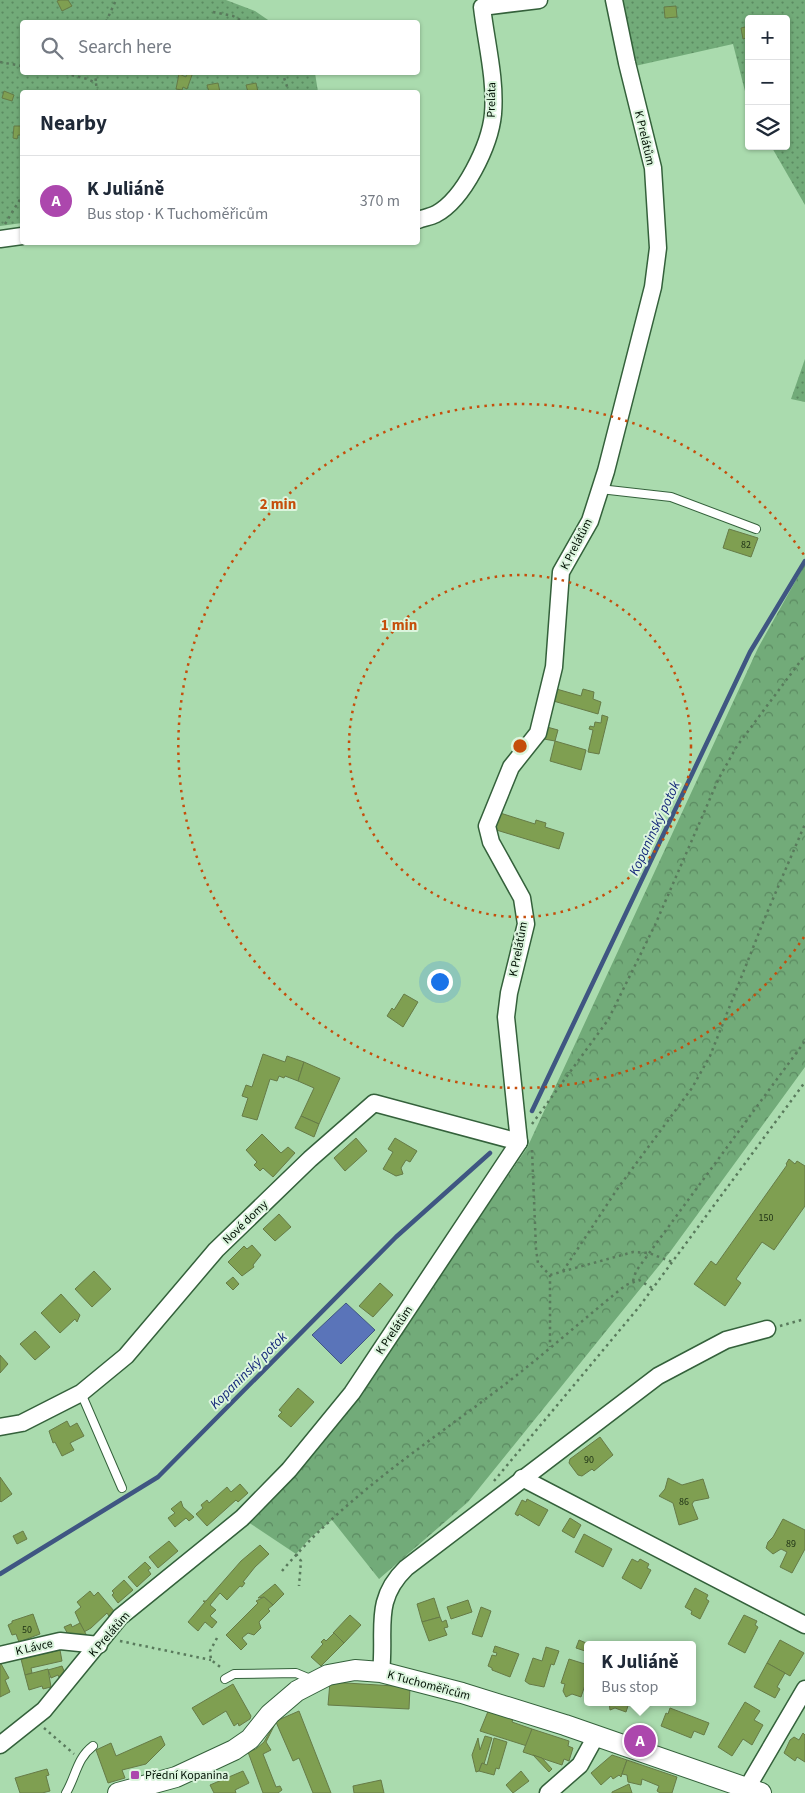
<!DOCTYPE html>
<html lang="en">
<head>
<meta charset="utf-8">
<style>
  :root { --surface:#fff; --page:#f2f2f3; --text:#1f2937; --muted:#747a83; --line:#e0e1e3; --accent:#ac47ad }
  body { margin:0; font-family:"Source Sans 3",sans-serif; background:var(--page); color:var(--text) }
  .controls { position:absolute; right:15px; top:15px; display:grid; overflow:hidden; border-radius:5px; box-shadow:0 1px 4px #0004 }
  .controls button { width:45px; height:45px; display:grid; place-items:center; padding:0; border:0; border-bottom:1px solid var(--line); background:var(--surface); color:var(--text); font:25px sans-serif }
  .you { position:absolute; left:439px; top:981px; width:18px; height:18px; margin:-12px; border:4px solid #fff; border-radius:50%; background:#1a73e8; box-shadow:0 0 0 8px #1a73e833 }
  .badge { display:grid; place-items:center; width:32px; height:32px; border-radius:50%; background:var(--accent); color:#fff; font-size:16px; font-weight:700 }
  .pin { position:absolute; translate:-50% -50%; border:2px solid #fff; box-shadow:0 1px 5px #0006 }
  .popup { position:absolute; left:584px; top:1641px; width:112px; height:65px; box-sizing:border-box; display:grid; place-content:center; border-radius:5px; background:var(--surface); filter:drop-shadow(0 1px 4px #0005); font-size:16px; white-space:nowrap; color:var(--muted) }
  .popup b { font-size:19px; color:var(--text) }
  .popup::after { content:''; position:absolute; left:50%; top:100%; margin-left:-10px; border:10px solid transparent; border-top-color:var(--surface) }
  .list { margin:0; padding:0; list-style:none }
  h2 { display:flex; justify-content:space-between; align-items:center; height:65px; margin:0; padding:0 20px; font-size:21px }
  h2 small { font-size:16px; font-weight:400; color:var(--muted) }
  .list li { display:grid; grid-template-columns:32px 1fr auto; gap:15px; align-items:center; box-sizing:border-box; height:90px; padding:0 20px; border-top:1px solid var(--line) }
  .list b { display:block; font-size:19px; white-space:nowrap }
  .list p { margin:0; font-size:16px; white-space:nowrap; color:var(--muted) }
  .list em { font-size:16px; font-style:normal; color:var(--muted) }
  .icon { flex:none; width:28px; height:28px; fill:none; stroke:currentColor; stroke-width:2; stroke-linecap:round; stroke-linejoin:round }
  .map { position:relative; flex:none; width:805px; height:1793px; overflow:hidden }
  .search { position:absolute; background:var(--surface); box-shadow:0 1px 4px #0004; left:20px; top:20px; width:400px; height:55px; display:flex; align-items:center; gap:12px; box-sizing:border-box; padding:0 18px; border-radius:5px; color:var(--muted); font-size:19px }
  .panel { position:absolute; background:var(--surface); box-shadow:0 1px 4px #0004; left:20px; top:90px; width:400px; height:155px; border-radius:5px }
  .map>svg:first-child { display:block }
</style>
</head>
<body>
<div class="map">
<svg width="805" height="1793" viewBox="0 0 805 1793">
  <defs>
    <pattern id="forest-crowns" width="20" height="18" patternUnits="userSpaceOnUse" patternTransform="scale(1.25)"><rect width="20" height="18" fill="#72ab79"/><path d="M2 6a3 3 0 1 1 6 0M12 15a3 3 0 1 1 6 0" fill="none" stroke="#5b8a61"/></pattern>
    <pattern id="garden-dots" width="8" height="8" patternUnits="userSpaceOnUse" patternTransform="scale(1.25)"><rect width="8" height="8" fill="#72ab79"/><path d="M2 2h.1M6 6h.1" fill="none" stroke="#5b8a61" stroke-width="1.8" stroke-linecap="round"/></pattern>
  </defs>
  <rect width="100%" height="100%" fill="#aadbae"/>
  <path fill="url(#forest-crowns)" d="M 805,564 L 805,1067 L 670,1252 L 468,1502 L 379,1579 L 332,1520 L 310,1538 L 296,1554 L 248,1522 L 358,1396 L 527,1148 L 758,648 Z"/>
  <g fill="url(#garden-dots)">
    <path d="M 0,0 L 226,0 L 255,11 L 271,22 L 22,22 L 22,72 L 315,73 L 318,92 L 22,92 L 22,223 L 0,226 Z"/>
    <path d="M 621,0 L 805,0 L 805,205 L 771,146 L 786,146 L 786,19 L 749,19 L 749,107 L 733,44 L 635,66 Z"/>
    <path d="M 805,359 L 805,402 L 791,399 Z"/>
  </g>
  <path fill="#5a74b9" stroke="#3f5682" d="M 346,1303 L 375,1330 L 341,1364 L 312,1335 Z"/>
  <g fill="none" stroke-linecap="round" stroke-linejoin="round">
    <g stroke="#3f5682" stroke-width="4.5">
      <path d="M 532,1111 L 750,652 L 805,561"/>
      <path d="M 0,1574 L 158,1477 L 396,1237 L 490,1153"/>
    </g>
  </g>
  <g fill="#7f9f51" stroke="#667b47">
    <path d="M 60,0 L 68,0 L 72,6 L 62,11 L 57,1 Z"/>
    <path d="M 676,6 L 677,17 L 665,18 L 664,7 Z"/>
    <path d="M 749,26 L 749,37 L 743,39 L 741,28 Z"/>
    <path d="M 187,73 L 192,75 L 187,89 L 183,87 L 182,90 L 176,89 L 179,74 L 186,77 Z"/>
    <path d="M 218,83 L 220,92 L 209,92 L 207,85 Z"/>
    <path d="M 256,83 L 258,92 L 248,92 L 246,85 Z"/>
    <path d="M 4,91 L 14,95 L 12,101 L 2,98 Z"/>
    <path d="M 14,126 L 22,126 L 22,135 L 18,135 L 17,139 L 13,138 Z"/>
    <path d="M 729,529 L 758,538 L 751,557 L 723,548 Z"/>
    <path d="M 553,688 L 581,696 L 583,689 L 594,692 L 593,699 L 601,702 L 598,714 L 550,700 Z"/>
    <path d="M 602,715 L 608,717 L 599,754 L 588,752 L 593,730 L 589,729 L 590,726 L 594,727 L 595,722 L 601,723 Z"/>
    <path d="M 547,727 L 558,730 L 555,741 L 544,739 Z"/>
    <path d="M 555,741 L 586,750 L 581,770 L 550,761 Z"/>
    <path d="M 497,812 L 535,824 L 536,820 L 546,823 L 545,827 L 564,833 L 559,849 L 493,829 Z"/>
    <path d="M 404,994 L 418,1002 L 403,1027 L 387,1016 L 392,1008 L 394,1010 Z"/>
    <path d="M 263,1054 L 285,1062 L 287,1056 L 304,1062 L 298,1081 L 285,1076 L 284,1078 L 279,1076 L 277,1081 L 270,1079 L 257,1120 L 242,1116 L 248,1098 L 242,1096 L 246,1085 L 252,1087 Z"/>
    <path d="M 304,1062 L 340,1078 L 319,1124 L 301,1116 L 314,1088 L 298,1081 Z"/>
    <path d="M 301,1116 L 319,1124 L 314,1137 L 295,1128 Z"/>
    <path d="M 262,1134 L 281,1153 L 288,1147 L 295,1153 L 273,1177 L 263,1168 L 260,1171 L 254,1165 L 257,1162 L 246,1150 Z"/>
    <path d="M 356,1138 L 367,1151 L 345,1171 L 334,1158 Z"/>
    <path d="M 395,1138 L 417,1151 L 410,1162 L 406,1160 L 401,1168 L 403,1174 L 396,1176 L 383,1169 L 393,1152 L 388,1149 Z"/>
    <path d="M 789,1159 L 795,1164 L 797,1161 L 805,1166 L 805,1206 L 774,1250 L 762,1242 L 736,1279 L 741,1283 L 725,1306 L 694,1284 L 711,1261 L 716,1265 L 787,1165 L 786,1164 Z"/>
    <path d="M 279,1214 L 291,1227 L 275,1241 L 263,1229 Z"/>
    <path d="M 252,1245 L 261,1255 L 253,1265 L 254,1267 L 242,1276 L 228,1262 L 244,1246 L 247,1249 Z"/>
    <path d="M 94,1271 L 111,1289 L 92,1307 L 75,1289 Z"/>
    <path d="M 233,1277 L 239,1284 L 233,1290 L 226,1283 Z"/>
    <path d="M 380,1283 L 393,1295 L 373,1317 L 359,1306 Z"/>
    <path d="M 61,1294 L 80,1315 L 77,1322 L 75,1319 L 60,1333 L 41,1313 Z"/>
    <path d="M 35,1331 L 50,1347 L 35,1360 L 20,1344 Z"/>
    <path d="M 0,1355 L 8,1364 L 0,1373 Z"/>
    <path d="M 298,1388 L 314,1402 L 291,1427 L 278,1416 L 282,1412 L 279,1410 Z"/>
    <path d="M 67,1421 L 70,1427 L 77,1423 L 84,1436 L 70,1443 L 74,1450 L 62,1456 L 55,1442 L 53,1443 L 49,1431 Z"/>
    <path d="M 600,1437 L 613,1455 L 594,1471 L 592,1469 L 582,1476 L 578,1475 L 569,1463 L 570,1459 Z"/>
    <path d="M 0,1477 L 12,1494 L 1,1502 L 0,1501 Z"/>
    <path d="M 668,1478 L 682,1485 L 703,1479 L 709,1498 L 694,1501 L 692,1504 L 698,1519 L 679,1525 L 673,1503 L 659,1496 L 665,1489 Z"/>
    <path d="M 240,1484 L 248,1493 L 238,1502 L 236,1500 L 207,1526 L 196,1514 L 203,1508 L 201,1505 L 207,1500 L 209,1503 L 227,1487 L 231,1492 Z"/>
    <path d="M 527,1499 L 548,1510 L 539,1526 L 519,1514 L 518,1516 L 515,1514 L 522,1500 L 526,1502 Z"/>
    <path d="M 181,1501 L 183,1507 L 194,1517 L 189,1521 L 186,1518 L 175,1527 L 168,1518 L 175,1513 L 171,1509 Z"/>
    <path d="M 570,1518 L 581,1525 L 574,1538 L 562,1531 Z"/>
    <path d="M 783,1519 L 805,1530 L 805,1549 L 792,1573 L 780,1567 L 787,1552 L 781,1549 L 773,1554 L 766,1548 L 768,1542 L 773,1537 Z"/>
    <path d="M 23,1531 L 27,1539 L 17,1544 L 13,1536 Z"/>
    <path d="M 584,1534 L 612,1549 L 603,1567 L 575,1552 Z"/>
    <path d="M 169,1541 L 178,1551 L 158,1568 L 149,1557 Z"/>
    <path d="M 260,1545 L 269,1554 L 255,1567 L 243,1582 L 245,1583 L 242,1587 L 240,1586 L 227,1600 L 220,1593 L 210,1605 L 216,1610 L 210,1616 L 217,1622 L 212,1628 L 205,1622 L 198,1631 L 188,1622 L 205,1602 L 203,1601 L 206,1601 L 241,1561 Z"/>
    <path d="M 632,1559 L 638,1562 L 640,1559 L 649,1564 L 647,1568 L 651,1570 L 641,1589 L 622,1578 Z"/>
    <path d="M 145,1562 L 151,1568 L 148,1570 L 151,1574 L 137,1587 L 128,1577 Z"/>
    <path d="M 124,1580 L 133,1590 L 118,1603 L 112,1595 L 114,1593 L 112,1591 Z"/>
    <path d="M 275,1584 L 284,1594 L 273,1605 L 264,1597 L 258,1598 Z"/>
    <path d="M 695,1588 L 708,1595 L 706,1599 L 709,1601 L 700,1619 L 691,1614 L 692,1611 L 685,1607 Z"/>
    <path d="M 90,1591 L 94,1596 L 98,1592 L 114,1611 L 109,1616 L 107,1613 L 91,1628 L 84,1632 L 75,1612 L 81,1607 L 77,1602 Z"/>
    <path d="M 264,1597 L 273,1605 L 268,1609 L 270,1611 L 259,1622 L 261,1628 L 254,1635 L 248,1633 L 242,1638 L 247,1644 L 241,1650 L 226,1635 L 258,1603 L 256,1601 Z"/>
    <path d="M 434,1598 L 440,1617 L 422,1622 L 417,1604 Z"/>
    <path d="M 468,1600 L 472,1612 L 451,1619 L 447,1607 Z"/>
    <path d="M 481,1607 L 491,1611 L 482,1637 L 472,1634 Z"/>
    <path d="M 33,1614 L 40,1634 L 19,1642 L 16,1634 L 12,1635 L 8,1625 L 12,1623 L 12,1621 Z"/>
    <path d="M 350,1615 L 361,1625 L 344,1643 L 333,1633 Z"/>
    <path d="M 744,1615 L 757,1621 L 755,1625 L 758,1627 L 745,1653 L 728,1644 Z"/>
    <path d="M 440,1617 L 442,1622 L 446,1620 L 448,1627 L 444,1628 L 447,1635 L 429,1641 L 422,1622 Z"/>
    <path d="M 80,1623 L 87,1636 L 70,1638 L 64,1627 L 71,1624 L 72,1627 Z"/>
    <path d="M 334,1633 L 344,1643 L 321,1666 L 311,1657 L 323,1644 L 321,1642 L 324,1639 L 326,1641 Z"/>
    <path d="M 579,1640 L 591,1645 L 588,1645 L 588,1652 L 576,1648 Z"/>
    <path d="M 780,1640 L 804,1653 L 790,1676 L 767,1663 Z"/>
    <path d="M 495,1646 L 519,1654 L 510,1677 L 492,1670 L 492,1668 L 488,1666 L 492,1655 L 496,1656 L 497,1653 L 493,1652 Z"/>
    <path d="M 546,1647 L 559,1651 L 554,1665 L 551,1664 L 544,1687 L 529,1684 L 525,1681 L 533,1658 L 542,1661 Z"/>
    <path d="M 60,1650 L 62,1661 L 31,1668 L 32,1673 L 25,1675 L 21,1659 Z"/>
    <path d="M 569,1659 L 588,1665 L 588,1676 L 581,1697 L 572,1694 L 566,1697 L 563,1691 L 565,1684 L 561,1683 Z"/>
    <path d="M 0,1662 L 9,1678 L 5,1680 L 10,1692 L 0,1697 Z"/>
    <path d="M 767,1663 L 785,1673 L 777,1687 L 780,1689 L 775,1698 L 754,1687 Z"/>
    <path d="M 62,1666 L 66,1676 L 60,1679 L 58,1675 L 51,1678 L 48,1670 Z"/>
    <path d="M 48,1669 L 51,1687 L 43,1689 L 42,1686 L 29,1690 L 25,1675 Z"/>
    <path d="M 330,1682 L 410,1687 L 409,1709 L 328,1705 Z"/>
    <path d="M 233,1684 L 251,1716 L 250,1719 L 239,1726 L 238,1723 L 234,1726 L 226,1711 L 203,1725 L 192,1708 Z"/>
    <path d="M 609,1702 L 641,1702 L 639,1709 L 629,1703 L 626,1712 L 615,1708 L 610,1710 Z"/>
    <path d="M 745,1702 L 760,1711 L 754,1720 L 763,1725 L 752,1745 L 743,1739 L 732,1756 L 718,1747 Z"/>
    <path d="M 670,1708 L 709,1723 L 704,1735 L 694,1731 L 691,1738 L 661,1726 L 666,1713 L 668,1714 Z"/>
    <path d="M 489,1709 L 514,1717 L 512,1722 L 532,1729 L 527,1746 L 480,1731 Z"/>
    <path d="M 299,1711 L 331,1793 L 313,1793 L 299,1758 L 293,1761 L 276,1722 L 266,1742 L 271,1750 L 263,1754 L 276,1787 L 280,1786 L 282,1790 L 278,1793 L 263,1793 L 248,1752 L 256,1749 L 264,1742 L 276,1721 Z"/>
    <path d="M 532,1729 L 569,1741 L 568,1746 L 573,1748 L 569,1761 L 564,1759 L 562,1765 L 523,1752 Z"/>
    <path d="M 803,1733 L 805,1735 L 805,1762 L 797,1757 L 795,1761 L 784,1753 L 790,1740 L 794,1737 L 799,1740 Z"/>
    <path d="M 161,1736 L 165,1745 L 146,1764 L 122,1770 L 125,1778 L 108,1783 L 96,1750 L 111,1743 L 116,1756 Z"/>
    <path d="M 485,1736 L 492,1738 L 484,1764 L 482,1763 L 479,1771 L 476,1772 L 472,1755 L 478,1738 L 480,1750 Z"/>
    <path d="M 494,1738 L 507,1742 L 499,1769 L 496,1768 L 494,1775 L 479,1771 L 482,1763 L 487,1765 Z"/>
    <path d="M 533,1755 L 542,1758 L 552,1769 L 549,1772 Z"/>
    <path d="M 612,1755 L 627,1760 L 622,1774 L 621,1777 L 619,1775 L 613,1779 L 611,1776 L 601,1785 L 591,1773 Z"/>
    <path d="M 627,1760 L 677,1777 L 672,1793 L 660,1793 L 657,1791 L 659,1786 L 642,1779 L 641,1785 L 628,1782 L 627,1775 L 622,1774 Z"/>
    <path d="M 47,1769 L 49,1775 L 46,1776 L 50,1791 L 42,1793 L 20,1793 L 15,1778 Z"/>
    <path d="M 243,1771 L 249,1783 L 235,1790 L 236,1793 L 214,1793 L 210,1785 Z"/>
    <path d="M 521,1771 L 529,1781 L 513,1793 L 506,1785 Z"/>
    <path d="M 381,1780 L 384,1793 L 354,1793 L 353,1786 Z"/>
    <path d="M 629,1784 L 632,1793 L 612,1793 L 612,1792 Z"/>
  </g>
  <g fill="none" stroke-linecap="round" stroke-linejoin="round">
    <defs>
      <g id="service">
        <path d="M 600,489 L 671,497 L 756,529"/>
        <path d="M 81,1393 L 122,1488"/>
        <path d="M 225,1679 L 234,1674 L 296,1673 L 313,1680"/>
        <path d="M 66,1793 C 76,1776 77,1758 93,1746"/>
      </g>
      <g id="minor">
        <path d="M 418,220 C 423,218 430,217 436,214 C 464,199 490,145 493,114 C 496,79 486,42 482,7 L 539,0"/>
        <path d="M 0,239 L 22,236"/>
        <path d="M 0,1427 L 22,1423 L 81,1393 L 126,1356 L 216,1250 L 310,1159 L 374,1103 L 519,1142"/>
        <path d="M 522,1478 L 805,1625"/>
        <path d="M 0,1655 L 60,1641 L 99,1645"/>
        <path d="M 381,1672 C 386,1630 372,1601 406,1568 L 658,1376 L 726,1340 L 767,1329"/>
        <path d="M 0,1745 L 44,1710 L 120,1617 L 242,1518 L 289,1470 L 352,1393 L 519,1142 L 506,1017 L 509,993 L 526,924 L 522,898 L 491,842 L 487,826 L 511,767 L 538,733 L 554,667 L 561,572 L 590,521 L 606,471 L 653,287 L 658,248 L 653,168 L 627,63 L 614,0"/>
        <path d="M 747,1788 L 805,1689"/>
        <path d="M 548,1793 L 580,1765 L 596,1736"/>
      </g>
      <path id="tertiary" d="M 118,1793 L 176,1777 L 234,1750 L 250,1739 L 270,1714 L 297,1691 L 328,1675 L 355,1670 L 381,1672 L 462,1693 L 565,1725 L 761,1793"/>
    </defs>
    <use href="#service" stroke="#34613b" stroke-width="10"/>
    <use href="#minor" stroke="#34613b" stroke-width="19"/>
    <use href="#tertiary" stroke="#34613b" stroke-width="22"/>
    <g stroke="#597a5c" stroke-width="2.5" stroke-dasharray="2.5 4" stroke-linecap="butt">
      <path d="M 213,12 L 233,16 L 244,22"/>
      <path d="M 106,22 L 116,0"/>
      <path d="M 0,62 L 22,66"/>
      <path d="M 59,72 L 87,79 L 96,83 L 97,92"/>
      <path d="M 95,72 L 96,83"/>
      <path d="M 282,72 L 289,92"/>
      <path d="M 5,224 L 22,196"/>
      <path d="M 532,1124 L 608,1020 L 655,925 L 719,778 L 737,746 L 805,655"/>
      <path d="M 532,1150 L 536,1249 L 538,1263 L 550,1275 L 550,1347"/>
      <path d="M 563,1271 L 618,1188 L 692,1088 L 710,1056 L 766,915 L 805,824"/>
      <path d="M 550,1275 L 633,1252 L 649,1253 L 672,1262"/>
      <path d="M 633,1281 L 636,1271 L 805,1041"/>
      <path d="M 780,1326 L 805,1319"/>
      <path d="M 494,1481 L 639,1307 L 805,1082"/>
      <path d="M 296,1554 L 301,1561 L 299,1586"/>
      <path d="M 282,1571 C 346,1495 430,1442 508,1382 C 548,1351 586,1317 626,1285 L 639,1280 L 652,1288"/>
      <path d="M 217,1638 L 210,1651 L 211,1660 L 223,1669"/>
      <path d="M 120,1641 L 211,1660"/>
      <path d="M 44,1728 L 74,1754"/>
    </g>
    <use href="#service" stroke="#fff" stroke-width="8"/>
    <use href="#minor" stroke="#fff" stroke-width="16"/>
    <use href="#tertiary" stroke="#fff" stroke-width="20"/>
  </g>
  <g fill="none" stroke="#c54e0b" stroke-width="2.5" stroke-dasharray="2.5 5">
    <circle cx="520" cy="746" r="171"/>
    <path d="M804 937A342 342 0 1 1 804 555"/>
  </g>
  <rect fill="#ac47ad" stroke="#dcf5de" stroke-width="2" x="130" y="1770" width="10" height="10" rx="2.5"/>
  <g text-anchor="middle" stroke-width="4" stroke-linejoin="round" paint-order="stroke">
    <g font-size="10" fill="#203416">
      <text x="746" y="548">82</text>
      <text x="766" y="1221">150</text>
      <text x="589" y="1463">90</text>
      <text x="684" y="1505">86</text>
      <text x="791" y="1547">89</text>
      <text x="27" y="1633">50</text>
    </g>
    <g font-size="12" fill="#011003" stroke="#dcf5de">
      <text transform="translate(491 100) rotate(-89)" y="4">Preláta</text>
      <text transform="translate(645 138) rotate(77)" y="4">K Prelátům</text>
      <text transform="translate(576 544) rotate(-63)" y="4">K Prelátům</text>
      <text transform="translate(518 949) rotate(-79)" y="4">K Prelátům</text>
      <text transform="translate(245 1222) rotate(-44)" y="4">Nové domy</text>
      <text transform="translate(394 1330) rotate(-56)" y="4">K Prelátům</text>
      <text transform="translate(109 1634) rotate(-49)" y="4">K Prelátům</text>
      <text transform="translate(34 1647) rotate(-13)" y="4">K Lávce</text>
      <text transform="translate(429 1685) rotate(15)" y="4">K Tuchoměřicům</text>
    </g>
    <g font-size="12" fill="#011003" stroke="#dcf5de" text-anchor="start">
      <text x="145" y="1779">Přední Kopanina</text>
    </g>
    <g font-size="14" font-style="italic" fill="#15287a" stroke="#dcf5de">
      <text transform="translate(654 828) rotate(-65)" y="5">Kopaninský potok</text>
      <text transform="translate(248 1370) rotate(-45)" y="5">Kopaninský potok</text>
    </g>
  </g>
  <circle cx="520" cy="746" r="8" fill="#c54e0b" stroke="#dcf5de" stroke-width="2.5"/>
  <g font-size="15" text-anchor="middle" font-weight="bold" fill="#c54e0b" stroke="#dcf5de" stroke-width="4" stroke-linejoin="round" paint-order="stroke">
    <text x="278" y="509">2 min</text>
    <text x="399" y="630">1 min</text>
  </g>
</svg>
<div class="controls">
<button>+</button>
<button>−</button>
<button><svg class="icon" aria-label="layers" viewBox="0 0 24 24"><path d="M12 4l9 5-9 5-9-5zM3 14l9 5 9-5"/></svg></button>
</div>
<div class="you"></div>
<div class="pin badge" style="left:640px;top:1741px">A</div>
<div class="popup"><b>K Juliáně</b>Bus stop</div>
<div class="search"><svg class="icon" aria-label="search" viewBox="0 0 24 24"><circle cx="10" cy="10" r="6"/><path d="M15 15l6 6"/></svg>Search here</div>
<section class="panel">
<h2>Nearby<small></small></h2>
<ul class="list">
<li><span class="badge">A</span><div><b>K Juliáně</b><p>Bus stop · K Tuchoměřicům</p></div><em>370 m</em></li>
</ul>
</section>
</div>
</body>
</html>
